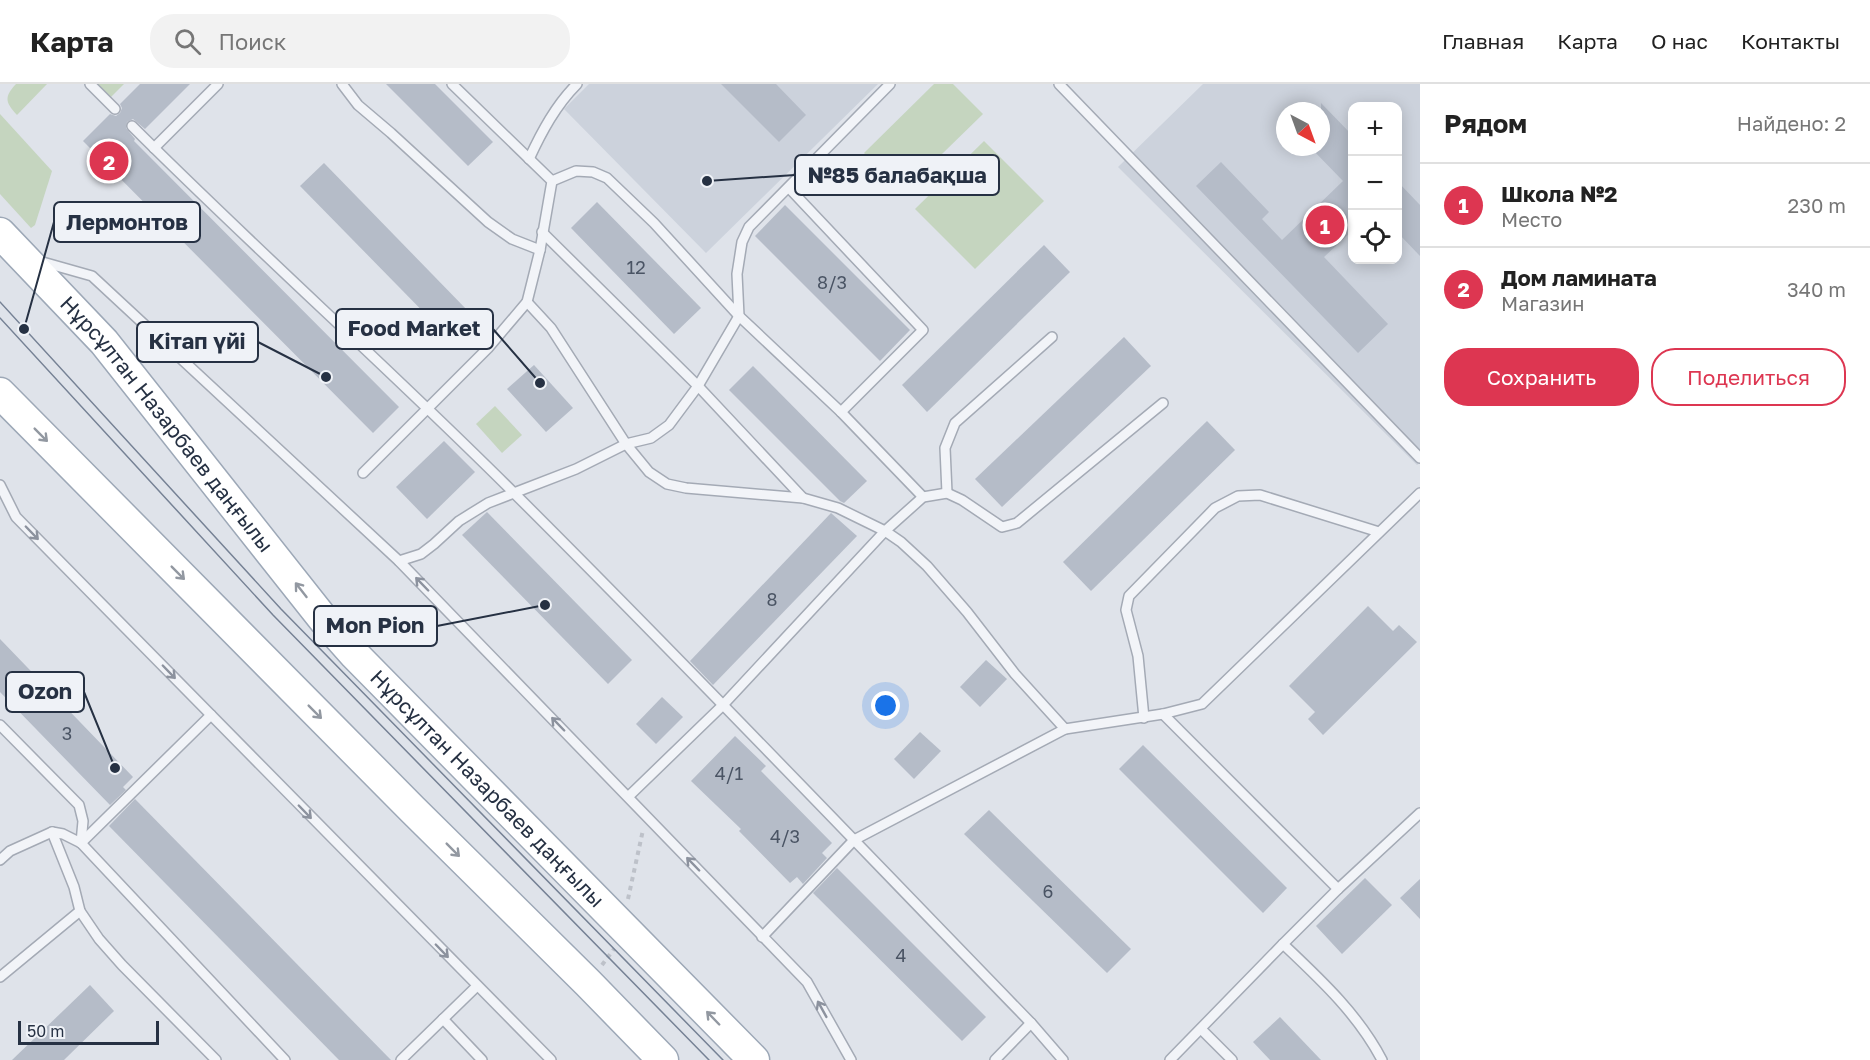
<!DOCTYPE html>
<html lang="ru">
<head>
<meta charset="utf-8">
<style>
  :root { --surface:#fff; --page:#f2f2f2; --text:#222; --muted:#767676; --line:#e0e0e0; --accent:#dd3651 }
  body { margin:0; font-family:"Golos Text",sans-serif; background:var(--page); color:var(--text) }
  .controls { position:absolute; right:18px; top:18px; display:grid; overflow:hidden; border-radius:12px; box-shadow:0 3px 15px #0003 }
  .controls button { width:54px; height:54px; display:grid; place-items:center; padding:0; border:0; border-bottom:2px solid var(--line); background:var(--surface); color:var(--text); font:30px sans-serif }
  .compass { position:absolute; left:1276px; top:18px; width:54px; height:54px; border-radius:50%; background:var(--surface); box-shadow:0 3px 15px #0003; rotate:139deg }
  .scale { position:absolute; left:18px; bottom:15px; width:141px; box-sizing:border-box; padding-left:6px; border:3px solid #263143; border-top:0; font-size:16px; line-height:21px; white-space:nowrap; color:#263143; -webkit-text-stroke:4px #eff2f7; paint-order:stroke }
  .you { position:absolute; left:886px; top:622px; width:21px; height:21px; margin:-15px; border:4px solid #fff; border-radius:50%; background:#1a73e8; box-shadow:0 0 0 9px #1a73e833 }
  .badge { display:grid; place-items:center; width:39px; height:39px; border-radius:50%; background:var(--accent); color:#fff; font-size:20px; font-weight:700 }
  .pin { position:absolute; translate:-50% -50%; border:3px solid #fff; box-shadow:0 2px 6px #0006 }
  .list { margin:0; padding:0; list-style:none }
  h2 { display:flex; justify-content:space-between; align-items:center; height:78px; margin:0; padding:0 24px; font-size:26px }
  h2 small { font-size:20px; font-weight:400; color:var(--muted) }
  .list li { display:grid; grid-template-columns:39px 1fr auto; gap:18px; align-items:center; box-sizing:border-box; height:84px; padding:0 24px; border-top:2px solid var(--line) }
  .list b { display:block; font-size:22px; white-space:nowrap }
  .list p { margin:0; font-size:20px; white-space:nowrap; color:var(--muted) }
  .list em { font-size:20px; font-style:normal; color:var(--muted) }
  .actions { display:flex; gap:12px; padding:18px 24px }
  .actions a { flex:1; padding:14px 0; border:2px solid var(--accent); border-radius:24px; text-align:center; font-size:21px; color:var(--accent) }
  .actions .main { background:var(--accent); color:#fff }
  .icon { flex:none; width:33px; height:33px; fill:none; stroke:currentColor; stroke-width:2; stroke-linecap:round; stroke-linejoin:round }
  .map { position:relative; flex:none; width:1420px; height:976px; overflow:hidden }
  header { display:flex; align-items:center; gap:36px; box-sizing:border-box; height:84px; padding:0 30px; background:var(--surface); border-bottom:2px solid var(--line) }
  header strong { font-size:28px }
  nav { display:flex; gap:33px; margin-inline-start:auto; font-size:21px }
  .search { width:420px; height:54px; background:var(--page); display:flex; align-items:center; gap:15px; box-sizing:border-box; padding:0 21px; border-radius:24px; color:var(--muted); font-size:22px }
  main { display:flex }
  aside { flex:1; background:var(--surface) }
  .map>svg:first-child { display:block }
</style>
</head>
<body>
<header>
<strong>Карта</strong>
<div class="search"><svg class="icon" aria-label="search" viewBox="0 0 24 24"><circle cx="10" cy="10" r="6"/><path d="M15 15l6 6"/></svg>Поиск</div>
<nav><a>Главная</a><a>Карта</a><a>О нас</a><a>Контакты</a></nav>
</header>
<main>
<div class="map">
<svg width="1420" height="976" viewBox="0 0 1420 976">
  <rect width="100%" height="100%" fill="#dfe3ea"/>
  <g fill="#ccd2dc" fill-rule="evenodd">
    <path d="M 589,0 L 878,0 L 706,169 L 564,25 Z"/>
    <path d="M 1203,0 L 1420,0 L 1420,379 L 1417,381 L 1118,83 ZM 1352,22 L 1398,22 L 1398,176 L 1352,176 ZM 1285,27 L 1321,27 L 1321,63 L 1285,63 Z"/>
  </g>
  <g fill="#c5d5bf">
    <path d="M 16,0 L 47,0 L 17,31 C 5,18 4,13 16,0 Z"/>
    <path d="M 96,0 L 124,0 L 110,14 Z"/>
    <path d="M 934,0 L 953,0 L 983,30 L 902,109 L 864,69 Z"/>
    <path d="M 0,30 L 52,87 L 35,141 L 31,144 L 0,110 Z"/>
    <path d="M 984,57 L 1044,117 L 975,185 L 915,125 Z"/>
    <path d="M 495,322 L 522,351 L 502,369 L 476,340 Z"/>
  </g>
  <g fill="#b5bcc8">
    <path d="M 140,0 L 190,0 L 145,45 L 133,35 L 127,38 L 126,44 L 135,55 L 134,57 L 399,323 L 373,349 L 83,57 L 110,30 L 116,32 L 120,29 L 122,24 L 120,20 Z"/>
    <path d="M 386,0 L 435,0 L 493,58 L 468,82 Z"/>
    <path d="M 721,0 L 776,0 L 806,31 L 779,58 Z"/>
    <path d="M 1321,19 L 1353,52 L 1353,146 L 1324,173 L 1388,240 L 1358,269 L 1196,102 L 1221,78 L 1269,128 L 1262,135 L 1282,156 L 1343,97 L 1310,63 L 1321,63 Z"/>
    <path d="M 324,79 L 468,227 L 445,250 L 300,102 Z"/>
    <path d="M 1398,98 L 1420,121 L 1420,172 L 1398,149 Z"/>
    <path d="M 597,118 L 701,224 L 674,250 L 571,144 Z"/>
    <path d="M 785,121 L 910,246 L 880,277 L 755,152 Z"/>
    <path d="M 1044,161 L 1070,188 L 927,328 L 902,301 Z"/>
    <path d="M 1124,253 L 1151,282 L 1002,423 L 975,395 Z"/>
    <path d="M 534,281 L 573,324 L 546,348 L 507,305 Z"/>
    <path d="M 753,282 L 867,397 L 844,419 L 840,417 L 729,306 Z"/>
    <path d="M 1207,337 L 1235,366 L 1091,507 L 1063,478 Z"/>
    <path d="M 444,357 L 475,388 L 427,435 L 396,403 Z"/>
    <path d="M 487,428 L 632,576 L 608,600 L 462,451 Z"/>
    <path d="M 831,429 L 857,452 L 713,601 L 690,577 Z"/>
    <path d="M 1368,522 L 1393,547 L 1399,541 L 1417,558 L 1323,651 L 1308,635 L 1315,628 L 1289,602 Z"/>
    <path d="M 0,555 L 133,693 L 123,703 L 126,706 L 110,721 L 0,608 Z"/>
    <path d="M 986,576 L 1007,595 L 980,623 L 960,603 Z"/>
    <path d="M 662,613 L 683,633 L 656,660 L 636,640 Z"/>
    <path d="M 920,648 L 941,667 L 914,695 L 894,675 Z"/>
    <path d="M 735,652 L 766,682 L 761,687 L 832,759 L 822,769 L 827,774 L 803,800 L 797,793 L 790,799 L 739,747 L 741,745 L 691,697 Z"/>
    <path d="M 1143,661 L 1287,804 L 1263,829 L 1119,685 Z"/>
    <path d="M 135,715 L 391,976 L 339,976 L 109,742 Z"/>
    <path d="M 989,726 L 1131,865 L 1107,889 L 964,750 Z"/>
    <path d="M 837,784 L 986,933 L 962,957 L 813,809 Z"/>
    <path d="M 1365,794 L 1392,821 L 1342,870 L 1316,842 Z"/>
    <path d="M 1420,795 L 1420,835 L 1400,814 Z"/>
    <path d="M 90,901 L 114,927 L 64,976 L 12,976 Z"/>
    <path d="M 1280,933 L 1321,976 L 1270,976 L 1253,958 Z"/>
  </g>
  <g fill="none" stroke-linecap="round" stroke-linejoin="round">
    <defs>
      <g id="service">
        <path d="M 90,0 L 115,25"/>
        <path d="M 342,0 L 358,21 L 391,49 L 488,138 L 512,155 L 540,166"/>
        <path d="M 1059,0 L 1420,374"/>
        <path d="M 132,42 C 257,167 389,284 514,409 C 689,583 859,762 1031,939 L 1063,976"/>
        <path d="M 154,64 L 218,0"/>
        <path d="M 529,75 C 542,47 556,21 577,0"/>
        <path d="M 552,97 L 576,87 L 593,88 L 607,94 L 654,139 L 739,232 L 841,328 L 923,413"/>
        <path d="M 789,104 L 923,246 L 841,328"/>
        <path d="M 542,148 L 698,302 L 803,414"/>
        <path d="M 39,177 L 92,192 L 399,477 L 807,898 L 851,976"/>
        <path d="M 527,218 L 551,244 L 626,360 L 649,388 L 667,400 L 686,404 L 803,414 L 838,424 L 885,447 L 901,458 L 927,482 L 967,528 L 1015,590 L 1065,645"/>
        <path d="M 363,389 L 488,264 L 527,218 L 540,166 L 552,97 L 452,0"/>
        <path d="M 0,401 L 16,433 L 551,976"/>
        <path d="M 947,409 L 945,364 L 955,339 L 1052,253"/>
        <path d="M 399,477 L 421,470 L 434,460 L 459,437 L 488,419 L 576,385 L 626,360 L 651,354 L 669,341 L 698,302 L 739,232 L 737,190 L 742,158 L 749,143 L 890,0"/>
        <path d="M 1163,630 L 1338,805"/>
        <path d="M 1144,634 L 1138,572 L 1126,526 L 1129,512 L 1215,424 L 1238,412 L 1260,411 L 1379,448"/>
        <path d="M 0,641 L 79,721 L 83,737 L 81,759"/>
        <path d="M 629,712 L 723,621 L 885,447 L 923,413 L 947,409 L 962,416 L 1002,443 L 1017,439 L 1163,319"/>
        <path d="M 52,748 L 74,803 L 80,827 L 99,855 L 122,881 L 216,976"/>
        <path d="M 81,759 L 211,631"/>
        <path d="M 0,776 L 10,767 L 52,748 L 63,750 L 81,759 L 285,976"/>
        <path d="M 762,853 L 854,756 L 1065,645 L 1163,630 L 1202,620 L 1420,409"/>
        <path d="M 1283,860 L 1338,805 L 1420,729"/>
        <path d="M 0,893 L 80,827"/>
        <path d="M 443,935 L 482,976"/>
        <path d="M 1201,945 L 1232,976"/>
        <path d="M 401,976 L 477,902"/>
        <path d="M 995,976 L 1031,939"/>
        <path d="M 1170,976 L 1283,860 C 1320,895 1358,930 1382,976"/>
      </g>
      <g id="primary">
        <path id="s1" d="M 0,149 L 104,258 L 324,536 L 355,571 L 754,976"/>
        <path d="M 0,309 L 412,725 L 588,899 L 663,976"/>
      </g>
    </defs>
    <use href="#service" stroke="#a4aab5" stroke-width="12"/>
    <use href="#primary" stroke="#9da8b7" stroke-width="33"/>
    <g stroke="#bdc1c9" stroke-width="4" stroke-dasharray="4.5 4.5" stroke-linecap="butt">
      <path d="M 628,815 L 643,746"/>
      <path d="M 602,881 L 614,865"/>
    </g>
    <use href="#service" stroke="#f2f4f8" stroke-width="9"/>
    <use href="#primary" stroke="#fff" stroke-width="30"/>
    <g stroke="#768295" stroke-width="1.5">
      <path d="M 0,218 L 281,525 L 723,976"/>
      <path d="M 0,234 L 273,531 L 709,976"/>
    </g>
  </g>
  <defs><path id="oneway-shaft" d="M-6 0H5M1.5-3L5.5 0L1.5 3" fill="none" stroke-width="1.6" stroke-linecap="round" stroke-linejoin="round" transform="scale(1.5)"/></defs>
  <g stroke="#9298a1">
    <use href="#oneway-shaft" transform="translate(41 351) rotate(45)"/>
    <use href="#oneway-shaft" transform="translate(178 489) rotate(45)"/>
    <use href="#oneway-shaft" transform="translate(301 506) rotate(-128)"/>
    <use href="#oneway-shaft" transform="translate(315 628) rotate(45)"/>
    <use href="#oneway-shaft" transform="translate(453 766) rotate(45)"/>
    <use href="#oneway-shaft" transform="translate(713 934) rotate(-134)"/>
  </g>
  <g stroke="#8c929e">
    <use href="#oneway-shaft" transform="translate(32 449) rotate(46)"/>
    <use href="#oneway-shaft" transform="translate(422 500) rotate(-134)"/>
    <use href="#oneway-shaft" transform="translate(169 588) rotate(46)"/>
    <use href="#oneway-shaft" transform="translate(558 640) rotate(-134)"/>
    <use href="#oneway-shaft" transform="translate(305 728) rotate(46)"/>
    <use href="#oneway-shaft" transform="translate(693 780) rotate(-134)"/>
    <use href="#oneway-shaft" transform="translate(442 867) rotate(46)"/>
    <use href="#oneway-shaft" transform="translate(822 925) rotate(-119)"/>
  </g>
  <g text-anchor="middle" stroke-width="6" stroke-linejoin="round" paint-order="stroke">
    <g font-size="18" fill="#4a5464">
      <text x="636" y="190">12</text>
      <text x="832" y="205">8/3</text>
      <text x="772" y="522">8</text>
      <text x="67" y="656">3</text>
      <text x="729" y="696">4/1</text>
      <text x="785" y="759">4/3</text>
      <text x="1048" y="814">6</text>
      <text x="901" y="878">4</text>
    </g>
    <g font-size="21" fill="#263143" stroke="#eff2f7">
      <text dy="7" stroke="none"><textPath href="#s1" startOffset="254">Нұрсұлтан Назарбаев даңғылы</textPath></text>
      <text dy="7" stroke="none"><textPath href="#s1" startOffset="740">Нұрсұлтан Назарбаев даңғылы</textPath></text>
    </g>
  </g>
  <path fill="none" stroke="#263143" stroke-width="2" d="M707 97L795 91M24 245L54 138M540 299L493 245M326 293L258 258M545 521L437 542M115 684L84 608"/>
  <g fill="#263143" stroke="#eff2f7" stroke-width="2">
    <circle cx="707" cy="97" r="6"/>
    <circle cx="24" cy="245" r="6"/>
    <circle cx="540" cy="299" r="6"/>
    <circle cx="326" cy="293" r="6"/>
    <circle cx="545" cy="521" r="6"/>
    <circle cx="115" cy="684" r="6"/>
  </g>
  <g fill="#eff2f7" stroke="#263143" stroke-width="2">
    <rect x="795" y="71" width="204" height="40" rx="6"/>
    <rect x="54" y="118" width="146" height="40" rx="6"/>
    <rect x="336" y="225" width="157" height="40" rx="6"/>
    <rect x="137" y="238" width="121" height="40" rx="6"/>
    <rect x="314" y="522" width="123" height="40" rx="6"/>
    <rect x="6" y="588" width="78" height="40" rx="6"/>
  </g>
  <g font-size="22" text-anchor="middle" font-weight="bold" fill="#263143">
    <text x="897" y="99">№85 балабақша</text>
    <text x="127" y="146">Лермонтов</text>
    <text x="414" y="252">Food Market</text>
    <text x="197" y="265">Кітап үйі</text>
    <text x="375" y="549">Mon Pion</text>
    <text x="45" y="615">Ozon</text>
  </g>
</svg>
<div class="controls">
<button>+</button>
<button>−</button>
<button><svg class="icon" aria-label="locate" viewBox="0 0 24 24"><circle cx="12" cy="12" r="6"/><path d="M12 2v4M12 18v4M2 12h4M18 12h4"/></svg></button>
</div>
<svg class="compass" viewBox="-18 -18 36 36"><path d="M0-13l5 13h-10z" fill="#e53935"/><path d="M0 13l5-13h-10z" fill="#767676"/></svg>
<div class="scale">50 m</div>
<div class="you"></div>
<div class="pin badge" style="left:1325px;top:141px">1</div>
<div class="pin badge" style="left:109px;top:77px">2</div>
</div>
<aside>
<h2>Рядом<small>Найдено: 2</small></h2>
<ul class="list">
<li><span class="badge">1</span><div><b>Школа №2</b><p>Место</p></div><em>230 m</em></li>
<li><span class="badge">2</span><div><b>Дом ламината</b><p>Магазин</p></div><em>340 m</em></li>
</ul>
<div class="actions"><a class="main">Сохранить</a><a>Поделиться</a></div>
</aside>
</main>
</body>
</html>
